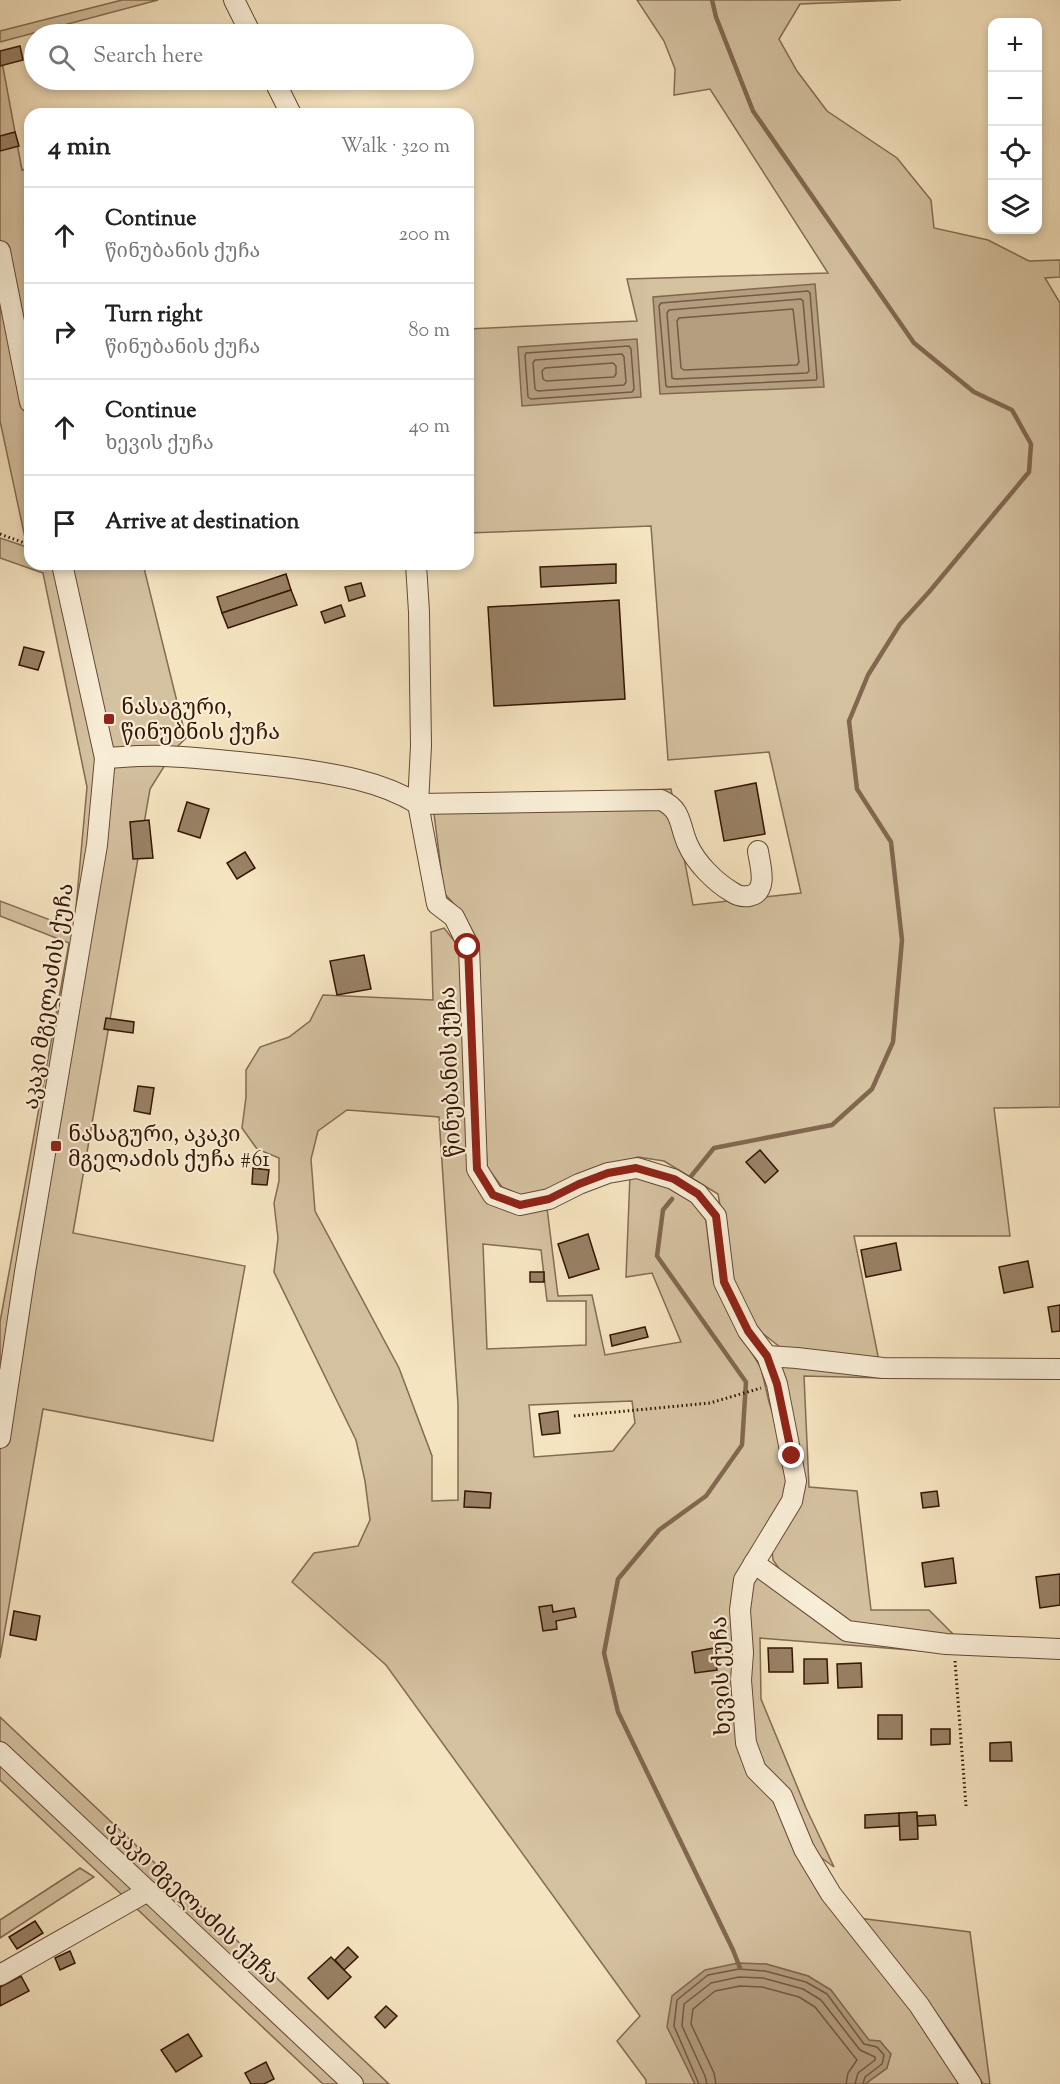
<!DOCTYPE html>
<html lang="en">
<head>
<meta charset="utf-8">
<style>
  :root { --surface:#fff; --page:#f6f6f6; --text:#222; --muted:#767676; --line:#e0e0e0 }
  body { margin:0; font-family:"Sorts Mill Goudy","Noto Serif Georgian",serif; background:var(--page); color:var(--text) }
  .controls { position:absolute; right:18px; top:18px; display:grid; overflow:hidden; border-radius:12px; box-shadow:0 3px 9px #0003 }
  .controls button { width:54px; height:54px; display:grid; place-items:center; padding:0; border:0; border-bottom:2px solid var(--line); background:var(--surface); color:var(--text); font:30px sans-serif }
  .stop { position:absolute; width:18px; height:18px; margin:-14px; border:4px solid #8f2418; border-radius:50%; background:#fff }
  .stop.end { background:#8f2418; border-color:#fff; box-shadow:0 2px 6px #0008 }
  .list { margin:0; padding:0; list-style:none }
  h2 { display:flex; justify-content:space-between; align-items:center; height:78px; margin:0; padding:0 24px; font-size:26px }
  h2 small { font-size:20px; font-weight:400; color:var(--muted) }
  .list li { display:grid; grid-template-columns:39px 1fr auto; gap:18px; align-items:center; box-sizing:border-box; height:96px; padding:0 24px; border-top:2px solid var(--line) }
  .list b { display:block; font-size:22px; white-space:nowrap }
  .list p { margin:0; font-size:20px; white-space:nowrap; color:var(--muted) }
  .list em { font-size:20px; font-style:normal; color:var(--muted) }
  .icon { flex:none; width:33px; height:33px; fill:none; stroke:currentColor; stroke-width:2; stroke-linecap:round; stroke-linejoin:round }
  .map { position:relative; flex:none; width:1060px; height:2084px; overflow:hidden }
  .search { position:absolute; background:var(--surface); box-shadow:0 3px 9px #0003; left:24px; top:24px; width:450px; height:66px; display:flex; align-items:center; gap:15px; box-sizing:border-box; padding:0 21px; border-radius:33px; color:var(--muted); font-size:22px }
  .panel { position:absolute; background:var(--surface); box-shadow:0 3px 9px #0003; left:24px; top:108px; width:450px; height:462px; border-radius:18px }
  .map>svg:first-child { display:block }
</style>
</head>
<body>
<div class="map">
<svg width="1060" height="2084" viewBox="0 0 1060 2084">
  <rect width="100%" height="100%" fill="#f5e4c0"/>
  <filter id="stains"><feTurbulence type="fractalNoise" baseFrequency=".00333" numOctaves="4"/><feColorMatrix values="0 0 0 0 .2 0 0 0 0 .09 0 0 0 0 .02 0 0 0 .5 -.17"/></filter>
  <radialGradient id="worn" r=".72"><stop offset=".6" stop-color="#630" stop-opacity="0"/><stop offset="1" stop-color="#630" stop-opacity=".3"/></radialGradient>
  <g fill="#d4c1a0" stroke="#846b52" stroke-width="1.5" fill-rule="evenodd">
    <path d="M 122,0 L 158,0 L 0,42 L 0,31 Z"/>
    <path d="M 637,0 L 901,0 L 800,4 L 779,39 L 797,71 L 827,111 L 897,158 L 931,200 L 934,228 L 988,240 L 1029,261 L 1060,260 L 1060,277 L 1045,278 L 1060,303 L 1060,1107 L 994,1108 L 1010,1236 L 854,1236 L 879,1361 L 805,1353 L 780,1347 L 757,1329 L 737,1298 L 718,1194 L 664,1161 L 638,1157 L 572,1178 L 535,1195 L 518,1195 L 502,1187 L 487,1167 L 477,939 L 462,913 L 444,893 L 432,798 L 671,789 L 693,905 L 801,893 L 769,752 L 668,760 L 651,526 L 468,533 L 468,329 L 637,321 L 627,279 L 828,273 L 710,89 L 674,95 L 675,69 L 664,41 Z"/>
    <path d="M 0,63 L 3,67 L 22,170 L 30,168 L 30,184 L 25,186 L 30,215 L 30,564 L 143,564 L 186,738 L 175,749 L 150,789 L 73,1233 L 245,1266 L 213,1441 L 43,1409 L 0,1658 L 0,1322 L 69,943 L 0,916 L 0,901 L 74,929 L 87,787 L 43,573 L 0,558 L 0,538 L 27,547 L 0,421 Z"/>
    <path d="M 444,928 L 463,952 L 482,1193 L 547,1208 L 558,1296 L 592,1295 L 605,1355 L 681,1342 L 652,1273 L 626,1277 L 630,1175 L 662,1181 L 696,1203 L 706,1220 L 713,1279 L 729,1315 L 761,1368 L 769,1402 L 788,1460 L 790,1482 L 783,1505 L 742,1570 L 738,1730 L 774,1801 L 870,1953 L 966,2084 L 865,2084 L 887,2068 L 831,1990 L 808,1976 L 766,1964 L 668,2027 L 695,2084 L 646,2084 L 646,2080 L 617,2041 L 640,2016 L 386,1665 L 292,1582 L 314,1553 L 358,1546 L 370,1520 L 365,1481 L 356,1440 L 274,1272 L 278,1238 L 274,1203 L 279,1181 L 279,1158 L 257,1149 L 242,1128 L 246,1097 L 246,1070 L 260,1047 L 289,1037 L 310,1021 L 323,995 L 433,1000 L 431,932 ZM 347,1110 L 439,1117 L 458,1404 L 458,1500 L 432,1501 L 432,1456 L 399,1368 L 315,1211 L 311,1159 L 318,1131 ZM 483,1244 L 541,1250 L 547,1301 L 586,1301 L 586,1345 L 487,1349 ZM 632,1401 L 635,1423 L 613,1451 L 534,1457 L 529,1405 Z"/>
    <path d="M 790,1361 L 877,1374 L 881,1378 L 804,1376 L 809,1487 L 857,1491 L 871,1610 L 929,1610 L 957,1638 L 847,1627 L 785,1577 L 773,1560 L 771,1540 L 799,1501 L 779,1369 Z"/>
    <path d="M 756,1572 L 845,1636 L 949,1653 L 760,1638 L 761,1699 L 806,1808 L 834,1867 L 812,1851 L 761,1765 L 750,1744 L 745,1612 Z"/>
    <path d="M 0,1717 L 389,2084 L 323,2084 L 0,1780 Z"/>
    <path d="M 80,1868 L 94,1877 L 0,1938 L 0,1920 Z"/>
    <path d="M 858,1918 L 970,1932 L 990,2084 L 983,2084 C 948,2024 905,1970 858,1918 Z"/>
  </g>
  <g fill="#b49e80" stroke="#81674e" stroke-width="1.5">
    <path d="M 815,284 L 824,387 L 660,394 L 653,297 Z"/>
    <path d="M 637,339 L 641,397 L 522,406 L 518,347 Z"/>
    <path d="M 738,1963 L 766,1964 L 808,1976 L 831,1990 L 869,2040 L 880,2041 L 891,2054 L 887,2068 L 865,2084 L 695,2084 L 667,2027 L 672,1996 L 705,1970 Z"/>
  </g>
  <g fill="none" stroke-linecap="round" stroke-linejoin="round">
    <g stroke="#745a42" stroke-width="1.5">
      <path d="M 808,291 L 810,293 L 817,378 L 816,380 L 668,387 L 666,386 L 659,306 L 661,303 Z"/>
      <path d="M 801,299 L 803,301 L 809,371 L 807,373 L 675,379 L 672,378 L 667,313 L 669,310 Z"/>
      <path d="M 793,309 L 799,362 L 797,365 L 684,370 L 681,368 L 677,321 L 679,318 Z"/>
      <path d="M 629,346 L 631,349 L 634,389 L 632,392 L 531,399 L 528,397 L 525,356 L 526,353 Z"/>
      <path d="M 622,354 L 624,357 L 626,382 L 624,385 L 538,391 L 535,389 L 533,363 L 535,360 Z"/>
      <path d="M 613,363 L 616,366 L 616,374 L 614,377 L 546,381 L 543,379 L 542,371 L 545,368 Z"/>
      <path d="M 699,2084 L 674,2026 L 677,2000 L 708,1975 L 739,1969 L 765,1971 L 806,1982 L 827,1994 L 864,2044 L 877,2047 L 884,2055 L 882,2064 L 865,2077 L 863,2084"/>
      <path d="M 707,2084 L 705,2076 L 682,2026 L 684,2004 L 711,1983 L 739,1977 L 763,1978 L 803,1989 L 821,2000 L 860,2050 L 875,2057 L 875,2060 L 858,2073 L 855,2084"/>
      <path d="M 716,2084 L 714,2073 L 691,2024 L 693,2009 L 715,1991 L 740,1986 L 762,1987 L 799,1997 L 815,2007 L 857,2060 L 848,2073 L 846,2084"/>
    </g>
    <g stroke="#81674e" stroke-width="4.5">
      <path d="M 688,1180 L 714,1148 L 832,1125 L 872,1089 L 893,1042 L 902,940 L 891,842 L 857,789 L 849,721 L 868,675 L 900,624 L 929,592 L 1029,472 L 1031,444 L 1012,410 L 974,392 L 914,343 L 753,111 L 716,17 L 712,0"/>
      <path d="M 672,1199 L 663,1210 L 657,1256 L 746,1382 L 742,1445 L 706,1496 L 659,1530 L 618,1579 L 604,1653 L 618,1712 L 733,1950 L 740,1968"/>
    </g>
  </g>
  <g fill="#998165" stroke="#351503" stroke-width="1.5">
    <path d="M 20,46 L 23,60 L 0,66 L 0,51 Z"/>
    <path d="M 15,132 L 19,146 L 0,151 L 0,136 Z"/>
    <path d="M 616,564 L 616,583 L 541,587 L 540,567 Z"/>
    <path d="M 286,574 L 291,590 L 222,613 L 217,597 Z"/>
    <path d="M 361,583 L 365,596 L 349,601 L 345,587 Z"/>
    <path d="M 291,590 L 297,605 L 228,628 L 222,613 Z"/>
    <path d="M 619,600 L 625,699 L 494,706 L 488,607 Z"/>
    <path d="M 341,605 L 345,616 L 325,623 L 321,612 Z"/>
    <path d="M 24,647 L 44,652 L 38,670 L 19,665 Z"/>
    <path d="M 756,783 L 765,834 L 724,841 L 715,791 Z"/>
    <path d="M 187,802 L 209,809 L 200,838 L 178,831 Z"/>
    <path d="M 149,820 L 153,858 L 133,859 L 130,822 Z"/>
    <path d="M 245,852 L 255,868 L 237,879 L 227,863 Z"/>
    <path d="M 364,955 L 371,989 L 337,995 L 330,961 Z"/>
    <path d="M 106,1018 L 134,1022 L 133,1033 L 104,1029 Z"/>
    <path d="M 138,1086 L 154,1088 L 150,1114 L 134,1111 Z"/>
    <path d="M 760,1150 L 778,1171 L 765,1183 L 746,1162 Z"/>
    <path d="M 253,1168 L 269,1170 L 267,1185 L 252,1184 Z"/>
    <path d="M 588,1234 L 599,1269 L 569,1278 L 558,1244 Z"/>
    <path d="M 896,1243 L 901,1270 L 866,1277 L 861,1250 Z"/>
    <path d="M 1028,1261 L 1033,1287 L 1004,1293 L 999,1267 Z"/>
    <rect x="530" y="1272" width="14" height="10"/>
    <path d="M 1060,1305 L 1060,1331 L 1052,1332 L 1048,1307 Z"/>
    <path d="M 645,1327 L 648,1337 L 612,1346 L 610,1335 Z"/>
    <path d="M 558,1411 L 560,1433 L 542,1435 L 539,1414 Z"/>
    <path d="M 465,1491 L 491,1493 L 490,1508 L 464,1507 Z"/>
    <path d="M 937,1491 L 939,1506 L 923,1508 L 921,1493 Z"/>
    <path d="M 953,1558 L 956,1583 L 925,1587 L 922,1563 Z"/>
    <path d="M 1060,1574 L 1060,1605 L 1040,1608 L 1036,1577 Z"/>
    <path d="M 552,1605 L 553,1612 L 574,1608 L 576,1617 L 556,1621 L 557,1629 L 543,1631 L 539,1607 Z"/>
    <path d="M 14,1611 L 40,1616 L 36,1640 L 10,1635 Z"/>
    <path d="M 714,1648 L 717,1670 L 695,1673 L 692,1652 Z"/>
    <path d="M 768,1648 L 792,1648 L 793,1672 L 769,1672 Z"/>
    <path d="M 804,1659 L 827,1659 L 828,1683 L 804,1684 Z"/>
    <path d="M 861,1663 L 862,1687 L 838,1688 L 837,1664 Z"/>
    <rect x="878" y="1715" width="24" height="24"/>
    <path d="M 931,1729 L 950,1729 L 950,1744 L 931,1745 Z"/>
    <path d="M 1011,1742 L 1012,1761 L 990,1761 L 990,1743 Z"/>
    <path d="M 917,1812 L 918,1839 L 900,1840 L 899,1813 Z"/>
    <path d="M 899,1813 L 899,1826 L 865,1828 L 865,1815 Z"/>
    <path d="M 935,1815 L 936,1825 L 918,1826 L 917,1816 Z"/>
    <path d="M 35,1921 L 43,1933 L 17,1949 L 9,1937 Z"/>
    <path d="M 348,1947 L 358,1957 L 344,1970 L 335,1960 Z"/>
    <path d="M 70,1951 L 75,1963 L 60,1970 L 55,1958 Z"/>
    <path d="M 331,1957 L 351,1977 L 328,1999 L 308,1978 Z"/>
    <path d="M 21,1976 L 29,1991 L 0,2006 L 0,1987 Z"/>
    <path d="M 386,2006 L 397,2016 L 385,2028 L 375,2017 Z"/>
    <path d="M 188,2034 L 202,2056 L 176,2072 L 161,2050 Z"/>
    <path d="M 266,2062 L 274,2079 L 264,2084 L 251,2084 L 245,2073 Z"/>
  </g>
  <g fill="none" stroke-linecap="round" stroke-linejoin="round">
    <defs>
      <g id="minor">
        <path d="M 234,0 L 251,34"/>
        <path d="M 274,80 L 291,114"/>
        <path d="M 0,251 L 30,402"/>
        <path d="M 416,564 L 419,612 L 421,746 L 418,804 L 437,904 L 454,917 L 469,947 L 477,1169 L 493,1195 L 520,1205 L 549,1199 L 579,1184 L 608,1173 L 637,1168 L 673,1179 L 698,1194 L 716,1216 L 724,1282 L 748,1331 L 767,1356 L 777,1384 L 796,1481 L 792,1501 L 744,1580 L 740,1610 L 743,1653 L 741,1680 L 746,1743 L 756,1770 L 782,1796 L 804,1849 L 831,1894 L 919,2005 L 971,2084"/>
        <path d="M 105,758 C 124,757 145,755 164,756 C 207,758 250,763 292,768 C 335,774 381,781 418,804"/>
        <path d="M 418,804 L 661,800 C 683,810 679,826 688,845 C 696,863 715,882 732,892 C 738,896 742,897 749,896 C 769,892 760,865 758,851"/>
        <path d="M 767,1356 L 797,1358 L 883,1368 L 1060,1369"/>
        <path d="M 0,1438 L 25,1272 L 97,845 L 105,758 L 62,564"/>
        <path d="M 754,1563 L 847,1631 L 946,1644 L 1060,1649"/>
        <path d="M 0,1752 L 353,2084"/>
        <path d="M 0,1975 L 148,1891"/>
      </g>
    </defs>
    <use href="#minor" stroke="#654932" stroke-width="22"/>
    <g stroke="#351503" stroke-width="3" stroke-dasharray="1.5 3" stroke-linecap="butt">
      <path d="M 0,534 L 30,545"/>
      <path d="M 574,1416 L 710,1403 L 761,1388"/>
      <path d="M 955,1661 L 966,1806"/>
    </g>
    <use href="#minor" stroke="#f8edd6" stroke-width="20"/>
  </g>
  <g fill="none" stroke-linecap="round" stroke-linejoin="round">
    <path stroke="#8f2418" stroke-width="8" d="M 468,947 L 477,1169 L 493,1195 L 520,1205 L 549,1199 L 579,1184 L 608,1173 L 636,1168 L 674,1179 L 698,1194 L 716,1216 L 724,1282 L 748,1331 L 767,1356 L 777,1384 L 792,1456"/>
  </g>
  <g fill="#8f2418" stroke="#f8edd6" stroke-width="2">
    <rect x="103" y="713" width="12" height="12" rx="3"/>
    <rect x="50" y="1140" width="12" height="12" rx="3"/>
  </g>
  <g text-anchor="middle" stroke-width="4.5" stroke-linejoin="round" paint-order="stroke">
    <g font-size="22" fill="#351503" stroke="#f8edd6" text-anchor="start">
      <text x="121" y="714">ნასაგური,<tspan x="121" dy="25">წინუბნის ქუჩა</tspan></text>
      <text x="68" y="1141">ნასაგური, აკაკი<tspan x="68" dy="25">მგელაძის ქუჩა #61</tspan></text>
    </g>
    <g font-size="22" fill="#351503" stroke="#f8edd6">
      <text transform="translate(47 996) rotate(-81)" y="8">აკაკი მგელაძის ქუჩა</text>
      <text transform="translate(449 1072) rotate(-92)" y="8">წინუბანის ქუჩა</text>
      <text transform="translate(720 1676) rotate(-92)" y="8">ხევის ქუჩა</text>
      <text transform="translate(193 1901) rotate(43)" y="8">აკაკი მგელაძის ქუჩა</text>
    </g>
  </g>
  <rect width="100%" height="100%" filter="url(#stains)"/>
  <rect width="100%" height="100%" fill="url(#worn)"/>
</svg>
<div class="controls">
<button>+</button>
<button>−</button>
<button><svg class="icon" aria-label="locate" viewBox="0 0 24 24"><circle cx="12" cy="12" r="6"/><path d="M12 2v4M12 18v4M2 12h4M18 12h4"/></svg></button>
<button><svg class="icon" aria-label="layers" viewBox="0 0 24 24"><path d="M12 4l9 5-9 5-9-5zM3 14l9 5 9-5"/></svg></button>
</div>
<div class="stop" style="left:468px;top:947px"></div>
<div class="stop end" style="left:792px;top:1456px"></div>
<div class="search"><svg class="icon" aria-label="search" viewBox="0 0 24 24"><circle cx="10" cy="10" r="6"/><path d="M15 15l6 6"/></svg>Search here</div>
<section class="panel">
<h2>4 min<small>Walk · 320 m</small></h2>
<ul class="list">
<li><svg class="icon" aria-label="ahead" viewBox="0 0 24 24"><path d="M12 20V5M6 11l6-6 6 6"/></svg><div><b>Continue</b><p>წინუბანის ქუჩა</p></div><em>200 m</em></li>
<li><svg class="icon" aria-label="right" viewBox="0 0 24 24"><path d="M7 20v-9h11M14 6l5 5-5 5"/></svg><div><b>Turn right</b><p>წინუბანის ქუჩა</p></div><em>80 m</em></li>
<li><svg class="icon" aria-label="ahead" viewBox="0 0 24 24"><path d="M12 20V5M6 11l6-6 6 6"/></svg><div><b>Continue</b><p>ხევის ქუჩა</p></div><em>40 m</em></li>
<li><svg class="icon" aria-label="arrive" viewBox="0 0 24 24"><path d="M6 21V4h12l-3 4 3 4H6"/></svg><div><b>Arrive at destination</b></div></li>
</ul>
</section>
</div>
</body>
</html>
